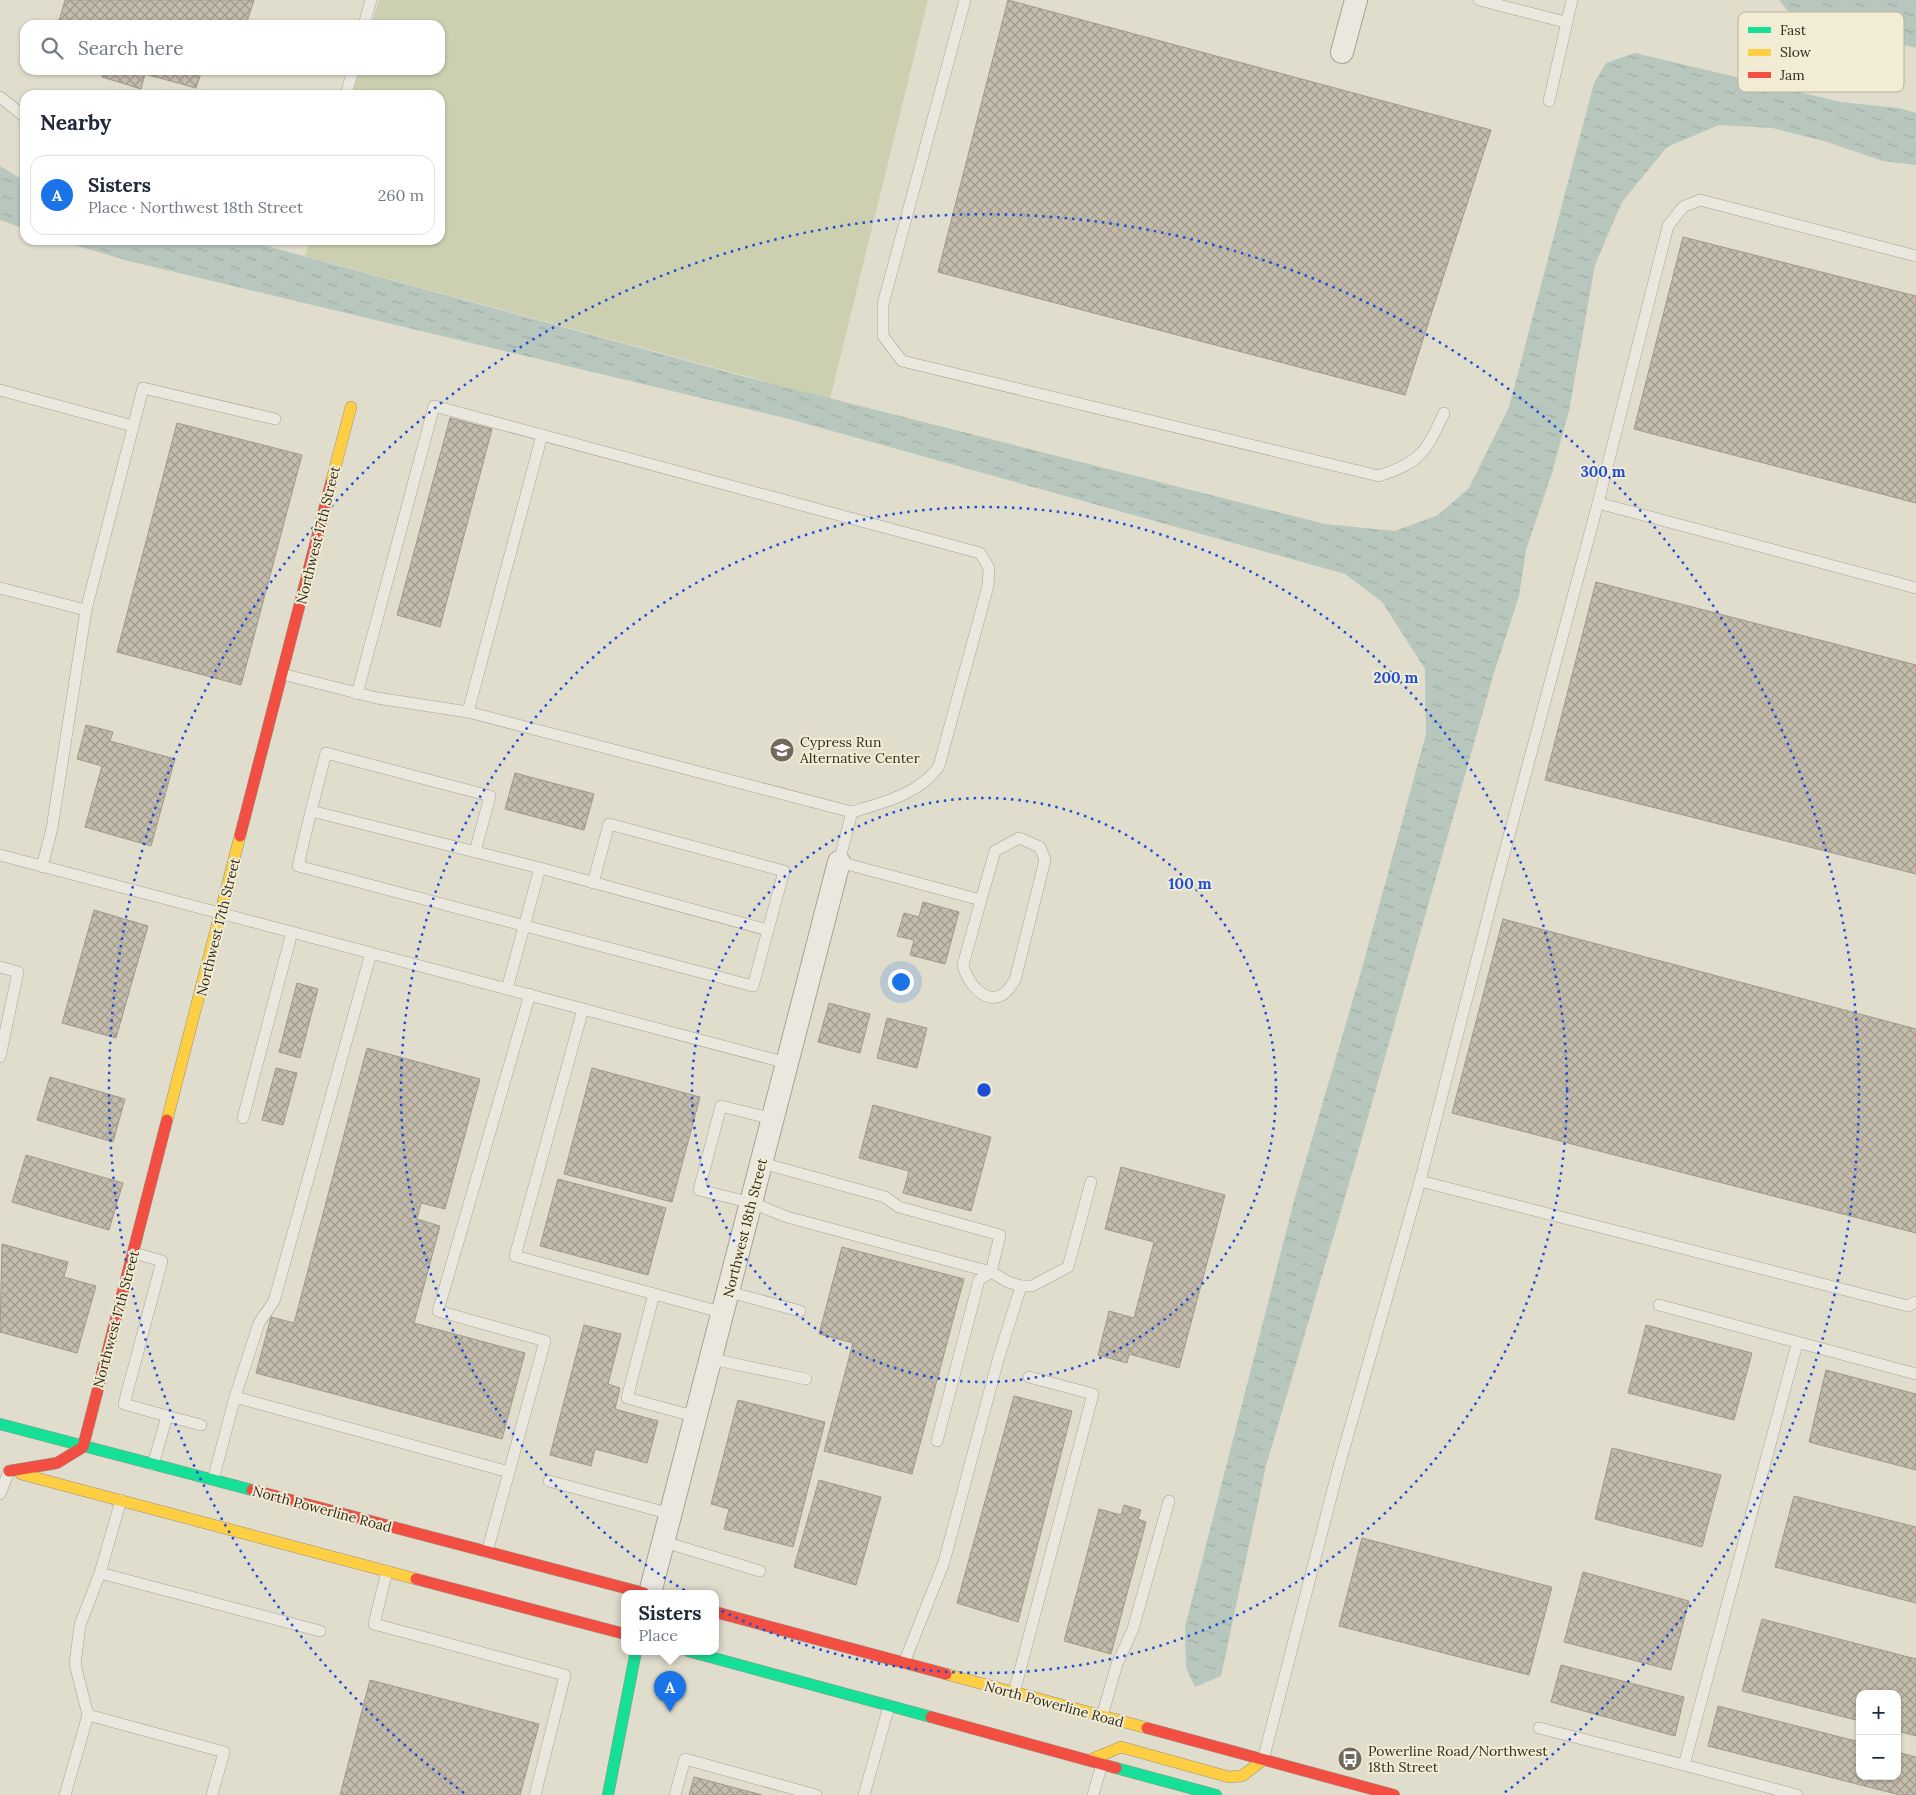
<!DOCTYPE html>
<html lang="en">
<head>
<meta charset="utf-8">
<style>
  :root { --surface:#fff; --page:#f2f2f3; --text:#1f2937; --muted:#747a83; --line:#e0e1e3; --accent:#1a73e8 }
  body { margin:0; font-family:Lora,serif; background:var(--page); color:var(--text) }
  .controls { position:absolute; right:15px; bottom:15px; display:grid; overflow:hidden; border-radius:10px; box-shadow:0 1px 4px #0004 }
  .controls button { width:45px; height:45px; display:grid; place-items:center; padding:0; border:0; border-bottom:1px solid var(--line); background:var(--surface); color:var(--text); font:25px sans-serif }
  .you { position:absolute; left:900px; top:981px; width:18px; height:18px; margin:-12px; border:4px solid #fff; border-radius:50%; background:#1a73e8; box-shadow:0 0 0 8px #1a73e833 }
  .badge { display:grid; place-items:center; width:32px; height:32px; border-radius:50%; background:var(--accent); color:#fff; font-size:16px; font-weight:700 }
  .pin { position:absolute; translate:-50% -41px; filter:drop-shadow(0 1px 2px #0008) }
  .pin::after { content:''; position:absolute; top:26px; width:18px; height:15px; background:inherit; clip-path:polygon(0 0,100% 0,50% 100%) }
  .popup { position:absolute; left:621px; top:1590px; width:98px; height:65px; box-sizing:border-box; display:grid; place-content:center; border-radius:10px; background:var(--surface); filter:drop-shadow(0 1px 4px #0005); font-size:16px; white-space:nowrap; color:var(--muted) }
  .popup b { font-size:19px; color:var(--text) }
  .popup::after { content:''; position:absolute; left:50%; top:100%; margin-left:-10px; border:10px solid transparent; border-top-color:var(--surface) }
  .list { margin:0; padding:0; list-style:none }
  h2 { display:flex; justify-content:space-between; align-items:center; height:65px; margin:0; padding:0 20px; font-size:21px }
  h2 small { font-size:16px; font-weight:400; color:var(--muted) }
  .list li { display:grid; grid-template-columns:32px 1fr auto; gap:15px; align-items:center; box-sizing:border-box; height:80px; margin:0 10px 10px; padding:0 10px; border:1px solid var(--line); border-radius:15px }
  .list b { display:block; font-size:19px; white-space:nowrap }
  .list p { margin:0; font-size:16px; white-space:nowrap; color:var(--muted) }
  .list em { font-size:16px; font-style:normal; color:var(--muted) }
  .icon { flex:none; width:28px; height:28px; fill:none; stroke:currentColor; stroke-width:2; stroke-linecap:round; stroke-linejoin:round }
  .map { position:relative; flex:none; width:1916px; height:1795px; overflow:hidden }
  .search { position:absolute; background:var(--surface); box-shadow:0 1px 4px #0004; left:20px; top:20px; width:425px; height:55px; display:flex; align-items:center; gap:12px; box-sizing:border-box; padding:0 18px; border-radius:15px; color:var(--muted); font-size:19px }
  .panel { position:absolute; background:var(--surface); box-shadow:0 1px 4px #0004; left:20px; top:90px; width:425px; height:155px; border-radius:15px }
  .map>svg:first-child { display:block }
</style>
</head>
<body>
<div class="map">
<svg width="1916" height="1795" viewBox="0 0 1916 1795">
  <defs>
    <pattern id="water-ripples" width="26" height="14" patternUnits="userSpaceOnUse" patternTransform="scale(1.25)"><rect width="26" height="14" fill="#b8c7be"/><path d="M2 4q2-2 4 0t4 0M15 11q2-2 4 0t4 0" fill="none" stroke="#9faba3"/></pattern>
    <pattern id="building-cross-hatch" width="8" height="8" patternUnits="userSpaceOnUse" patternTransform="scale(1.25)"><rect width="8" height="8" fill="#c4bcad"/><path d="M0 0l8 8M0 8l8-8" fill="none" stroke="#a0998c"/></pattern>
  </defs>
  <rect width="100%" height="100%" fill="#e1ddcc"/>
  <path fill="#cdd0b0" d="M 379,0 L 928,0 L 830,399 L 305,256 L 310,240 L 440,240 L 440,95 L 351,95 L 359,70 L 440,70 L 440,25 L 371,25 Z"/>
  <g fill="url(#water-ripples)">
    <path d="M 1779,0 L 1916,0 L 1916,48 L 1807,18 L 1789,12 Z"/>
    <path d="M 1635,53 L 1841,102 L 1899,108 L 1916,113 L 1916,165 L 1883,161 L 1827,142 L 1772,128 L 1719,125 L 1667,147 L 1622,202 L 1595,265 L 1569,411 L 1552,473 L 1526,550 L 1519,596 L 1494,673 L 1353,1170 L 1266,1466 L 1221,1676 L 1195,1687 L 1186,1668 L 1185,1627 L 1295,1197 L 1359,979 L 1426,734 L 1425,669 L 1382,602 L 1345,574 L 789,419 L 129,261 L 57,240 L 245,240 L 746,377 L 1325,524 L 1395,531 L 1438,515 L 1469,488 L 1509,407 L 1594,83 L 1606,63 Z"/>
    <path d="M 0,166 L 18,177 L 25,179 L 25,229 L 0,220 Z"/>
  </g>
  <g fill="url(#building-cross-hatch)" stroke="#a0998c">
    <path d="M 65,0 L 254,0 L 246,25 L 217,22 L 216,25 L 58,25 Z"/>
    <path d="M 1008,0 L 1491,130 L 1405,395 L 938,272 Z"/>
    <path d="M 102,70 L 202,70 L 196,88 L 145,74 L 141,89 L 102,77 Z"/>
    <path d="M 1683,237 L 1916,296 L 1916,503 L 1634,429 Z"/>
    <path d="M 450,418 L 492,429 L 440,627 L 397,615 Z"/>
    <path d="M 177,423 L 302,455 L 241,685 L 117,652 Z"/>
    <path d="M 1596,582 L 1916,665 L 1916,874 L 1545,780 Z"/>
    <path d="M 86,725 L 113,732 L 110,741 L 175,759 L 151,846 L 85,827 L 102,766 L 77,759 Z"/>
    <path d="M 515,773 L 594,794 L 584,830 L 505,809 Z"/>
    <path d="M 923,902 L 959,912 L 945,964 L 910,955 L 914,940 L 897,936 L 904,913 L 919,917 Z"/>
    <path d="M 94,910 L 148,926 L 116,1038 L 62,1023 Z"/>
    <path d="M 1503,919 L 1916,1029 L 1916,1233 L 1452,1113 Z"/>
    <path d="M 297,983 L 318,989 L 300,1058 L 279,1052 Z"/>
    <path d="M 829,1003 L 870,1014 L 860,1053 L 818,1042 Z"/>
    <path d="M 887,1018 L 927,1028 L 917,1068 L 877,1058 Z"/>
    <path d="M 367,1048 L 480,1079 L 445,1209 L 421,1203 L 417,1219 L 440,1226 L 414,1323 L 525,1353 L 502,1439 L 256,1373 L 271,1317 L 294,1323 Z"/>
    <path d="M 276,1068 L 297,1073 L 283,1125 L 262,1120 Z"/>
    <path d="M 592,1068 L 700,1097 L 672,1202 L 564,1174 Z"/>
    <path d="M 50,1077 L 125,1099 L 113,1142 L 37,1120 Z"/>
    <path d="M 873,1105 L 991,1137 L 971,1211 L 903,1193 L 909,1171 L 859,1158 Z"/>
    <path d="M 26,1155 L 123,1183 L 109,1230 L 12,1202 Z"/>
    <path d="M 1121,1167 L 1225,1195 L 1179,1368 L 1129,1354 L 1127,1363 L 1098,1355 L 1109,1311 L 1134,1318 L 1154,1242 L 1105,1229 Z"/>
    <path d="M 558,1179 L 666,1208 L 648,1275 L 540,1246 Z"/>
    <path d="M 2,1244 L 68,1262 L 64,1277 L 96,1286 L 77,1353 L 0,1332 Z"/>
    <path d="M 842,1247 L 964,1279 L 912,1474 L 824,1451 L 853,1343 L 819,1334 Z"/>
    <path d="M 584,1325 L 621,1334 L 608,1384 L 620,1388 L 615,1409 L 658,1421 L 647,1463 L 595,1449 L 591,1466 L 550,1455 Z"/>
    <path d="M 1646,1325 L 1752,1353 L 1734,1420 L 1628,1393 Z"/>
    <path d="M 1826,1370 L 1916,1394 L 1916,1470 L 1809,1442 Z"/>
    <path d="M 1014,1396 L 1072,1411 L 1018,1622 L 957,1603 Z"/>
    <path d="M 738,1400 L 825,1422 L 793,1547 L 724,1529 L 729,1509 L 711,1504 Z"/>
    <path d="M 1612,1448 L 1721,1475 L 1702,1547 L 1595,1519 Z"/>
    <path d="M 819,1480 L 881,1497 L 856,1585 L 794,1567 Z"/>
    <path d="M 1794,1496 L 1916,1527 L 1916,1603 L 1775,1567 Z"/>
    <path d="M 1124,1505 L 1141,1510 L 1138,1519 L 1146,1522 L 1111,1654 L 1064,1641 L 1099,1509 L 1121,1515 Z"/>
    <path d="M 1362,1538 L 1552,1587 L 1529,1675 L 1339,1626 Z"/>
    <path d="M 1583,1572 L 1689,1601 L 1671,1670 L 1564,1642 Z"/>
    <path d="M 1762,1619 L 1916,1659 L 1916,1736 L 1897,1731 L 1897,1694 L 1860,1694 L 1860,1721 L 1742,1691 Z"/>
    <path d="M 1561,1665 L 1684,1697 L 1675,1736 L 1551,1702 Z"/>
    <path d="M 370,1680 L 539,1724 L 520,1795 L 340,1795 Z"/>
    <path d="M 1718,1706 L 1860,1742 L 1860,1776 L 1897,1776 L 1897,1752 L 1916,1757 L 1916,1795 L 1900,1795 L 1708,1746 Z"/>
    <path d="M 694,1777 L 762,1795 L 689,1795 Z"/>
  </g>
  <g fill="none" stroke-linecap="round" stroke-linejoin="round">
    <defs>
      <g id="lane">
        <path d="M 965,0 L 883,304 L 883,336 L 902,361 L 1379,476 C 1421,462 1426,452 1444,413"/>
        <path d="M 1479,0 L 1565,22"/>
        <path d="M 364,25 L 371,0"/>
        <path d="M 346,95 L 353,70"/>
        <path d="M 0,97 L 25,117"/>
        <path d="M 1549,101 L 1572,0"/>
        <path d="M 0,390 L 133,426"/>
        <path d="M 1598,503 L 1916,588"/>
        <path d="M 0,588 L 86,610 L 143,388 L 275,419"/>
        <path d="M 282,674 L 377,698 L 468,712 L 852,812 L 839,862 L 981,900 L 963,965 C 966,981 986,1008 1005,993 C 1009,990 1012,984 1015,980 L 1045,860 L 1040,847 L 1019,838 L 995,851 L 981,900"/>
        <path d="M 357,694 L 434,406 L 980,553 L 989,568 L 988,586 L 939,766 C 920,794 882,803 852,812"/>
        <path d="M 468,712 L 542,435"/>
        <path d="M 311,811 L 326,753 L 490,796 L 475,852"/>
        <path d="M 0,855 L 787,1063"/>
        <path d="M 42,867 L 52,828 L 86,610"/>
        <path d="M 593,883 L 609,824 L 784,871 L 768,930"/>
        <path d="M 0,967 L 18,972 L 0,1057"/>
        <path d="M 507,989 L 540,868 L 768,930 L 753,986 L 298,866 L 311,811 L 540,868"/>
        <path d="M 583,1009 L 515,1256 L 724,1313"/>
        <path d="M 243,1118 L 292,932"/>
        <path d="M 773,1119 L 721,1106 L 699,1190 L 752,1203 L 787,1217 L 991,1272 L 1008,1282 L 1021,1286"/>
        <path d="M 762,1163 L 885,1197 L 899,1207 L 1000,1235 L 991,1272 L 979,1280 L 937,1441"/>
        <path d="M 1420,1181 L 1908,1306 L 1916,1302"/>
        <path d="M 134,1253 L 162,1261 L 124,1404 L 167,1416"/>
        <path d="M 729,1292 L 800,1311"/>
        <path d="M 654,1294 L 627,1398 L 697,1417"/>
        <path d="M 1659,1305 L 1916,1374"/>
        <path d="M 712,1359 L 806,1379"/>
        <path d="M 235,1397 L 259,1323 L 274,1301 L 371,953"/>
        <path d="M 153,1465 L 167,1416 L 201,1425"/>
        <path d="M 509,1472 L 545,1341 L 438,1311 L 530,994"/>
        <path d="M 213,1480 L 235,1397 L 509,1472 L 487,1552"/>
        <path d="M 549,1481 L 671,1514"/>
        <path d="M 0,1494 L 9,1471"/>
        <path d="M 121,1500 L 100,1573 L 320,1631"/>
        <path d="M 664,1542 L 760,1571"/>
        <path d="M 387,1571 L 374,1624 L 565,1675 L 535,1795"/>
        <path d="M 904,1663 L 944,1562 L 998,1360 L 1021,1286 L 1032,1286 L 1068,1267 L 1091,1182"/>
        <path d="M 1014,1693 L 1093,1394 L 1029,1377"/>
        <path d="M 88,1715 L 224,1752 L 212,1795"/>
        <path d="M 1102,1716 L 1117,1664 L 1133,1629 L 1169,1501"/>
        <path d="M 1539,1728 L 1684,1765"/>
        <path d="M 1263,1760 L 1338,1470 L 1420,1181 L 1498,877 L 1598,503 L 1668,226 L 1683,207 L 1700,200 L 1916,256"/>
        <path d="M 65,1795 L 88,1715 L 75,1664 L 80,1625 L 100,1573"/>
        <path d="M 675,1795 L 685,1759 L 816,1795"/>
        <path d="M 864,1795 L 889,1706"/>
        <path d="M 1093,1795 L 1102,1764"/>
        <path d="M 1797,1795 L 1684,1765 L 1797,1344"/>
      </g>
      <g id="street">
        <path d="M 1342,52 L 1356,0"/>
        <path d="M 650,1593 L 839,862"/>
      </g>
      <g id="fast">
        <path d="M 0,1424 L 252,1490"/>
        <path d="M 688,1651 L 931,1717"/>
        <path d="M 1116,1768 L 1216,1795"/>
        <path d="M 608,1795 L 636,1651"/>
      </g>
      <g id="slow">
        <path d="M 331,483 L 351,407"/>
        <path d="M 167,1120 L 240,836"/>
        <path d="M 21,1474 L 416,1579"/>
        <path d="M 946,1674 L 1147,1728"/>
        <path d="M 1090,1760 L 1121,1747 L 1229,1777 L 1242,1776 L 1263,1760"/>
      </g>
      <g id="jam">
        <path d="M 240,836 L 331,483"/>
        <path d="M 9,1471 L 57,1463 L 83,1447 L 167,1120"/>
        <path d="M 252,1490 L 644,1593"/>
        <path d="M 416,1579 L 625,1634"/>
        <path d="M 715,1612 L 946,1674"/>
        <path d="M 931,1717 L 1116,1768"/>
        <path d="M 1147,1728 L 1394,1795"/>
      </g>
    </defs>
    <use href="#lane" stroke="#a6a296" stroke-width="12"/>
    <use href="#street" stroke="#a6a296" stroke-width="24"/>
    <use href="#fast" stroke="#969185" stroke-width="12"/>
    <use href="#slow" stroke="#969185" stroke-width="12"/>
    <use href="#jam" stroke="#969185" stroke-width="12"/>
    <use href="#lane" stroke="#eae7de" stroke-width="11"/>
    <use href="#street" stroke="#eae7de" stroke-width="22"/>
    <use href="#fast" stroke="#16e098" stroke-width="11"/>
    <use href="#slow" stroke="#ffcf43" stroke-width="11"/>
    <use href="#jam" stroke="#f24e42" stroke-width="11"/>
  </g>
  <g fill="none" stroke="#1d4ed8" stroke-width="2.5" stroke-dasharray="2.5 5">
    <circle cx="984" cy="1090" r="292"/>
    <circle cx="984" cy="1090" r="583"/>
    <path d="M464 1793A875 875 0 1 1 1504 1793"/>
  </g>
  <defs>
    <symbol id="school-disc" viewBox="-11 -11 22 22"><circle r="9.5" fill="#70695c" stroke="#f1ecd3"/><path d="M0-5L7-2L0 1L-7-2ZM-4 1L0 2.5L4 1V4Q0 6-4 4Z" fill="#fff"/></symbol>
    <symbol id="bus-disc" viewBox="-11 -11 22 22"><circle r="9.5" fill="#70695c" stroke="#f1ecd3"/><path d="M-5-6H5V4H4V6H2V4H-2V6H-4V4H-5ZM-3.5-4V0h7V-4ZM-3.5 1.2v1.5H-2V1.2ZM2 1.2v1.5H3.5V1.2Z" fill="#fff"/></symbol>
  </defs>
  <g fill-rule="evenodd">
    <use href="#school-disc" x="768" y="736" width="28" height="28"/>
    <use href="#bus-disc" x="1336" y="1745" width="28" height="28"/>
  </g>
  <g text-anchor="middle" stroke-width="4" stroke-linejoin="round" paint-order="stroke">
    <g font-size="14" fill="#332b1f" stroke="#f1ecd3">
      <text transform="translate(318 535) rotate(-76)" y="5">Northwest 17th Street</text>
      <text transform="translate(218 927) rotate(-76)" y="5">Northwest 17th Street</text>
      <text transform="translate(745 1228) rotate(-76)" y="5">Northwest 18th Street</text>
      <text transform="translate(116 1319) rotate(-75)" y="5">Northwest 17th Street</text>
      <text transform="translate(322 1509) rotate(15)" y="5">North Powerline Road</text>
      <text transform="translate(1054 1704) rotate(15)" y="5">North Powerline Road</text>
    </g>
    <g font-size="14" fill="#332b1f" stroke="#f1ecd3" text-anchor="start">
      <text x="800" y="747">Cypress Run<tspan x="800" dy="16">Alternative Center</tspan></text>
      <text x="1368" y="1756">Powerline Road/Northwest<tspan x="1368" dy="16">18th Street</tspan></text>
    </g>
  </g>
  <rect x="1738" y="12" width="166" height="80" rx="8" fill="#f1ecd3" stroke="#b8b29d" stroke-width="1"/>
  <rect x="1748" y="27" width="23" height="6" fill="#16e098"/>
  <rect x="1748" y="49" width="23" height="7" fill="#ffcf43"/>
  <rect x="1748" y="72" width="23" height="6" fill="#f24e42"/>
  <g font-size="14" fill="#332b1f">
    <text x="1780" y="35">Fast</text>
    <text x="1780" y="57">Slow</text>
    <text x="1780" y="80">Jam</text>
  </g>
  <circle cx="984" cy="1090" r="8" fill="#1d4ed8" stroke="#f1ecd3" stroke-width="2.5"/>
  <g font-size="15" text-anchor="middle" font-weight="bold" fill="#1d4ed8" stroke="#f1ecd3" stroke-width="4" stroke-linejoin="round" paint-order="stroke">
    <text x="1603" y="477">300 m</text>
    <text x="1396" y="683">200 m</text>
    <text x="1190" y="889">100 m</text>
  </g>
</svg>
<div class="controls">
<button>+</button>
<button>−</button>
</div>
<div class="you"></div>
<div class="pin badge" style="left:670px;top:1712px">A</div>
<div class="popup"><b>Sisters</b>Place</div>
<div class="search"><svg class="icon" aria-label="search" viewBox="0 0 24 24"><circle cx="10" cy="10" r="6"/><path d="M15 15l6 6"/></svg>Search here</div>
<section class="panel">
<h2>Nearby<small></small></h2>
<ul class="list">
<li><span class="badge">A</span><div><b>Sisters</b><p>Place · Northwest 18th Street</p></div><em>260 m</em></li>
</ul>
</section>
</div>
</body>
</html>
